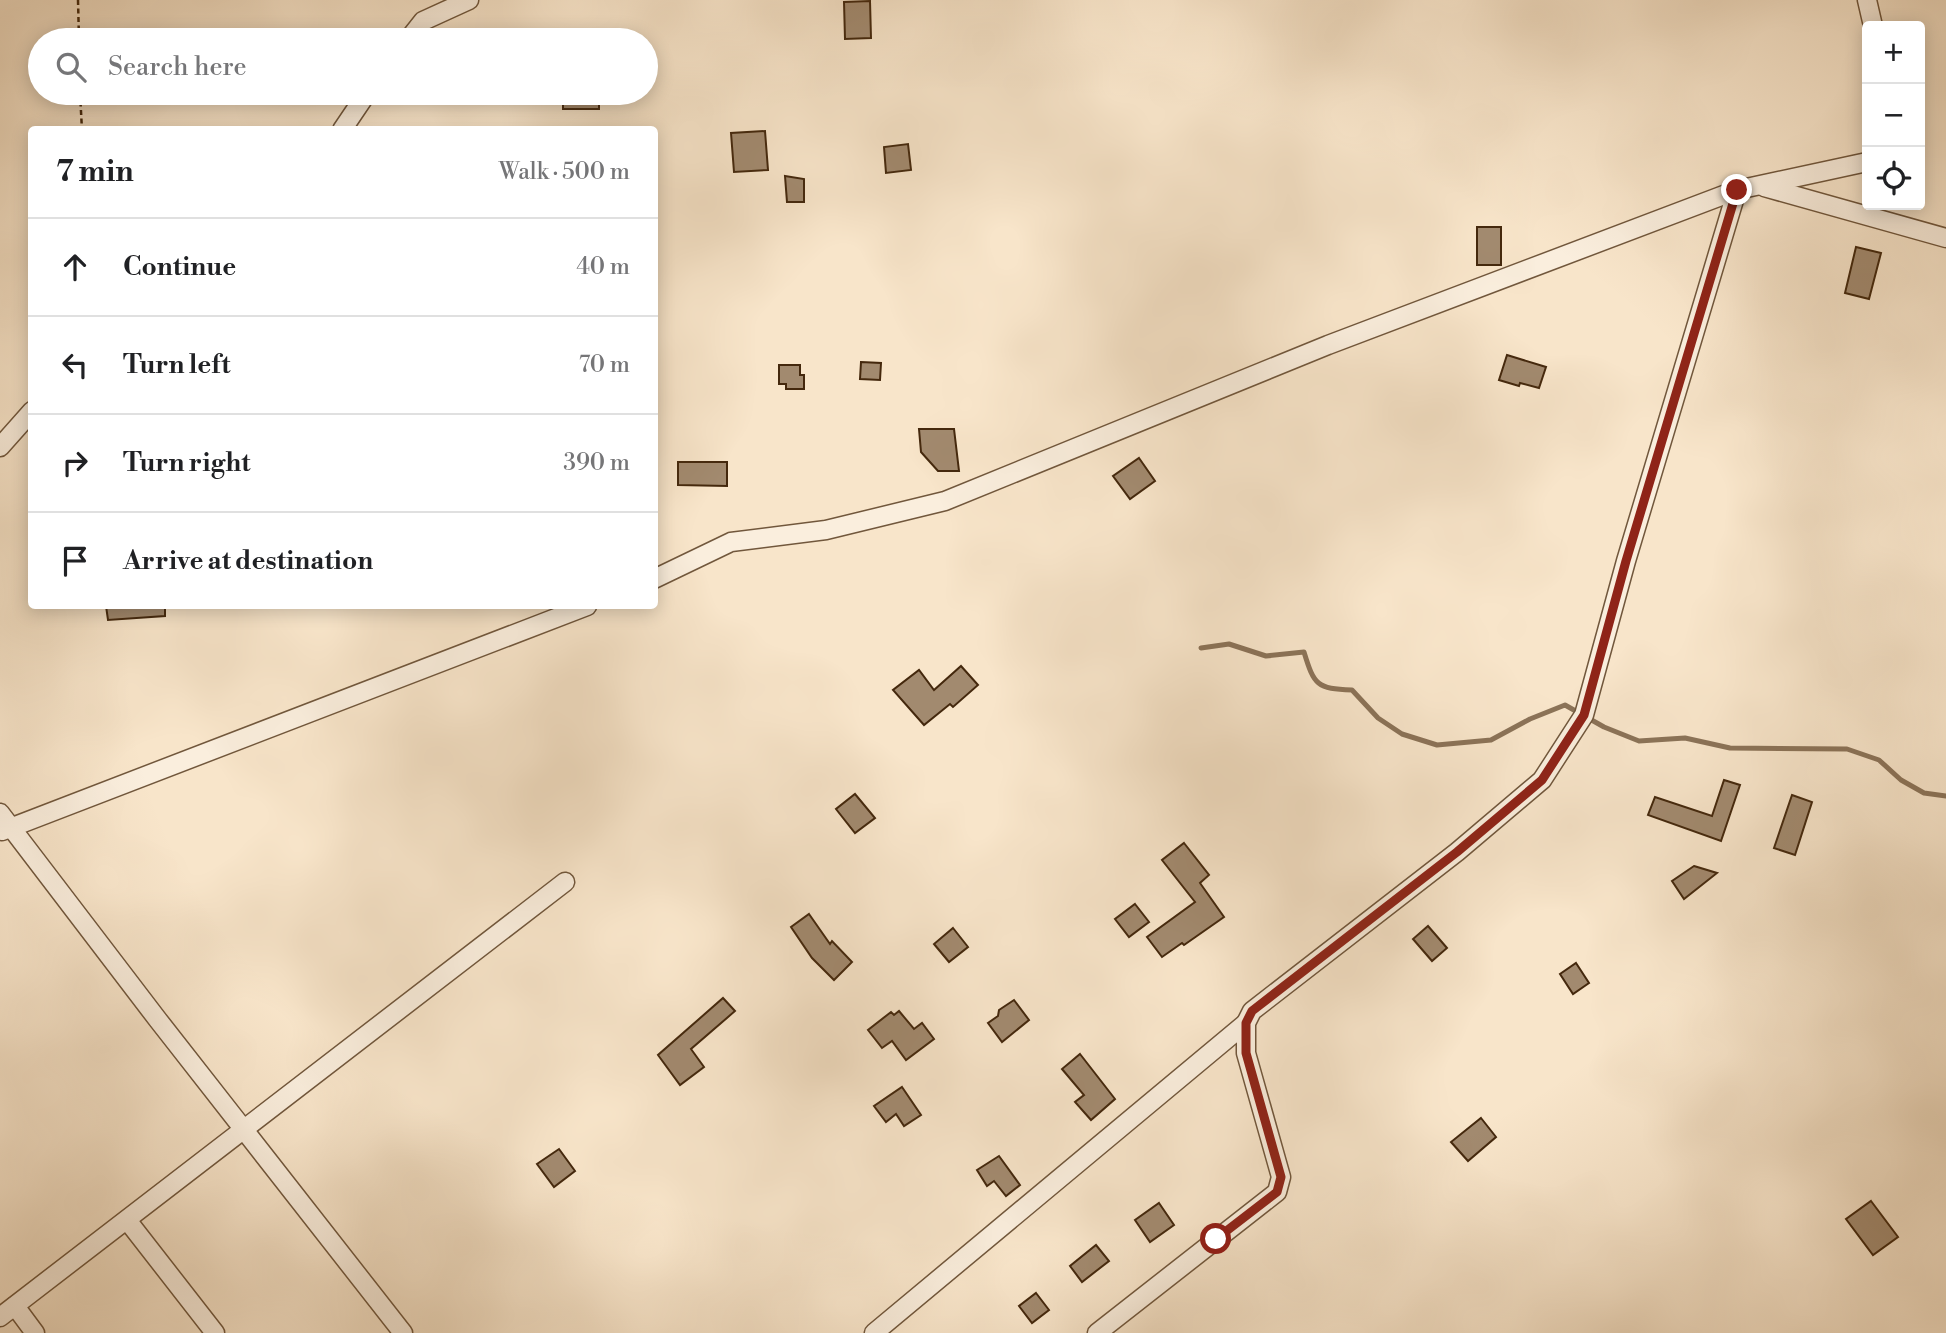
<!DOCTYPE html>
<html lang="en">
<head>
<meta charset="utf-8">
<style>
  :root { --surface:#fff; --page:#f6f6f6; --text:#202124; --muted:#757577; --line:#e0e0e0 }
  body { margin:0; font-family:"Libre Bodoni",serif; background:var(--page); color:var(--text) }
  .controls { position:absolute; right:21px; top:21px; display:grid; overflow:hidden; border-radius:7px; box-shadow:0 4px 18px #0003 }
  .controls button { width:63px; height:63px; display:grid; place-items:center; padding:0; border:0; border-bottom:2px solid var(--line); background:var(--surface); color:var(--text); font:35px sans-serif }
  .stop { position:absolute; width:21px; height:21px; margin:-16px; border:5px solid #8f2418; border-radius:50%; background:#fff }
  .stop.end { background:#8f2418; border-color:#fff; box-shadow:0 2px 7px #0008 }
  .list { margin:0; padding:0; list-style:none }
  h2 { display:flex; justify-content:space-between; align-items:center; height:91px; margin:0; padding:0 28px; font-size:30px }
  h2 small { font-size:23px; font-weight:400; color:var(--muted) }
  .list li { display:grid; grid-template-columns:46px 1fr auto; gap:21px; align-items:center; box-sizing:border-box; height:98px; padding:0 28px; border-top:2px solid var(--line) }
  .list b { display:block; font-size:26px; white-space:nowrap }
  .list em { font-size:23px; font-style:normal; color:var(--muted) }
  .icon { flex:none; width:38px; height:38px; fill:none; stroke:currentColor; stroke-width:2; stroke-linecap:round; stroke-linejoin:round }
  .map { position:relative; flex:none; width:1946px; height:1333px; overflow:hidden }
  .search { position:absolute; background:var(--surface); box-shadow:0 4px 18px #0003; left:28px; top:28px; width:630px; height:77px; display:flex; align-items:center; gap:18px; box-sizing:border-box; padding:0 24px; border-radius:38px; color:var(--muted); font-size:26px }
  .panel { position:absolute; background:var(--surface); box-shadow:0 4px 18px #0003; left:28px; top:126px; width:630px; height:483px; border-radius:7px }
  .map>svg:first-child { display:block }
</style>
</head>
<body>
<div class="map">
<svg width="1946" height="1333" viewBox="0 0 1946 1333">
  <rect width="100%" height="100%" fill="#f8e5ca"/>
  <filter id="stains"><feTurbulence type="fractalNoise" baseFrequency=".00286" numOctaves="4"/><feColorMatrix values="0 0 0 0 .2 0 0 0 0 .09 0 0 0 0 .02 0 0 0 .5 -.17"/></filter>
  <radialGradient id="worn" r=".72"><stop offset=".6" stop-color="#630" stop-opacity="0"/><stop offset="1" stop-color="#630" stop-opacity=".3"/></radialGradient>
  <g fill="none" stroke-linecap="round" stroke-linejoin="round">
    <path stroke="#8b7358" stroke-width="5" d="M 1201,648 L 1229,644 L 1266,656 L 1304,652 C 1314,685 1317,689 1352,690 L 1378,718 L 1402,734 L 1437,745 L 1491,740 L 1530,719 L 1565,705 L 1604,727 L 1639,741 L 1685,738 L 1730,748 L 1847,749 L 1879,760 L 1901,780 L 1924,793 L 1946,796"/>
  </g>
  <g fill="#a28a6f" stroke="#44280d" stroke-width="2">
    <path d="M 870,1 L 871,38 L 845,39 L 844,2 Z"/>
    <rect x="563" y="93" width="36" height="16"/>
    <path d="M 765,131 L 768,170 L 734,172 L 731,133 Z"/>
    <path d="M 908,144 L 911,170 L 886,173 L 884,147 Z"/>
    <path d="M 785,176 L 804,179 L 804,202 L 787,202 Z"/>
    <rect x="1477" y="227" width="24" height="38"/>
    <path d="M 1856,247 L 1881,253 L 1869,299 L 1845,293 Z"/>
    <path d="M 1507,355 L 1546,367 L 1539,388 L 1520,383 L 1519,386 L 1499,380 Z"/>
    <path d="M 861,362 L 881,363 L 880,380 L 860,379 Z"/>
    <path d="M 779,365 L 800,365 L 800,375 L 804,375 L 804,389 L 786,389 L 786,384 L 779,384 Z"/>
    <path d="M 919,429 L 954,429 L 959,471 L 938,471 L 921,452 Z"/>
    <path d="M 1139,458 L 1155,481 L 1130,499 L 1113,476 Z"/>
    <path d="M 678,462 L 727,462 L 727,486 L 678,485 Z"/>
    <path d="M 106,606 L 165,606 L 165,616 L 108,620 Z"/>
    <path d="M 961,666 L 978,685 L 953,707 L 950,704 L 924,725 L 893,690 L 919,670 L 934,690 Z"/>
    <path d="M 1724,780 L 1740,785 L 1721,841 L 1648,815 L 1655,797 L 1712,816 Z"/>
    <path d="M 855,794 L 875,818 L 855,833 L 836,809 Z"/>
    <path d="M 1792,795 L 1812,802 L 1795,855 L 1774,848 Z"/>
    <path d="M 1184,843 L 1209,875 L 1200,883 L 1224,917 L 1184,945 L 1182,943 L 1162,957 L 1147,937 L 1195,902 L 1162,860 Z"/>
    <path d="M 1694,866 L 1717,873 L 1684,899 L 1672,881 Z"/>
    <path d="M 1135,904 L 1149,922 L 1129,937 L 1115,919 Z"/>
    <path d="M 809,914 L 830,944 L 832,941 L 852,962 L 834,980 L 812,958 L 791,927 Z"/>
    <path d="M 1428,926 L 1447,948 L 1432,961 L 1413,939 Z"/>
    <path d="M 953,928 L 968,947 L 949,962 L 934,944 Z"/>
    <path d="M 1576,963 L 1589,983 L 1573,994 L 1560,974 Z"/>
    <path d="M 723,998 L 735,1011 L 691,1049 L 704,1067 L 680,1085 L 658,1055 Z"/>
    <path d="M 1014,1000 L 1029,1020 L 1002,1042 L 988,1023 L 998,1016 L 999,1010 Z"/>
    <path d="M 899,1011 L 914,1029 L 922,1023 L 934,1039 L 906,1060 L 892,1041 L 882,1048 L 868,1030 L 891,1012 L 894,1015 Z"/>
    <path d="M 1080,1054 L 1115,1099 L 1091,1120 L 1075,1102 L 1084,1095 L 1062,1069 Z"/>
    <path d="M 902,1087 L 921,1115 L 904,1126 L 896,1114 L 886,1122 L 874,1106 Z"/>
    <path d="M 1481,1118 L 1496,1137 L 1468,1161 L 1451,1142 Z"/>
    <path d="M 559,1149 L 575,1171 L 554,1187 L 537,1164 Z"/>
    <path d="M 999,1156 L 1020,1185 L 1006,1196 L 994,1181 L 987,1186 L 977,1170 Z"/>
    <path d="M 1871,1201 L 1898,1237 L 1873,1255 L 1846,1219 Z"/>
    <path d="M 1159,1203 L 1174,1225 L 1150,1242 L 1135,1220 Z"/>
    <path d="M 1096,1245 L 1109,1261 L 1082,1282 L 1070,1266 Z"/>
    <path d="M 1036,1293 L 1049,1310 L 1032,1323 L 1019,1306 Z"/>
  </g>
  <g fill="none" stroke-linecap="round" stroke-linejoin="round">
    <defs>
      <g id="minor">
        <path d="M 1867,0 L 1873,26"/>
        <path d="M 408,40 L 423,21 L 469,0"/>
        <path d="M 342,130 L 367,93"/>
        <path d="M 1764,187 L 1946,238"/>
        <path d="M 0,447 L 32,411"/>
        <path d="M 654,579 L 731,542 L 826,530 L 945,501 L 1328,345 L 1737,190"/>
        <path d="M 0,813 L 158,1020 L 403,1333"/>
        <path d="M 2,831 L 587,606"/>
        <path d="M 127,1220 L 215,1333"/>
        <path d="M 15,1306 L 35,1333"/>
        <path d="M 0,1317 L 565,882"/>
        <path d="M 874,1333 L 1246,1023"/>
        <path d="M 1097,1333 L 1277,1192 L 1281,1177 L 1246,1053 L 1246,1023 L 1252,1011 L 1457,852 L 1542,780 L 1584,715 L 1626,561 L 1737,190 L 1867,162"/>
      </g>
    </defs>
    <use href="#minor" stroke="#71573c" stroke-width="21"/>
    <g stroke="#44280d" stroke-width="2.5" stroke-dasharray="5 3.5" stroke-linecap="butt">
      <path d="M 78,0 L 79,40"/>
      <path d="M 80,93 L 82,130"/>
    </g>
    <use href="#minor" stroke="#faeedd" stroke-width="18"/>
  </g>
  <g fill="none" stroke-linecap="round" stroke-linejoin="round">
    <path stroke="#8f2418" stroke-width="9" d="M 1216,1239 L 1277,1192 L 1281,1177 L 1246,1053 L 1246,1023 L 1252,1011 L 1457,852 L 1542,780 L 1584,715 L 1626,561 L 1737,190"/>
  </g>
  <rect width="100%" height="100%" filter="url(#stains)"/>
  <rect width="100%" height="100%" fill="url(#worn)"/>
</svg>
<div class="controls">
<button>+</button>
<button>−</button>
<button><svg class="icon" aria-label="locate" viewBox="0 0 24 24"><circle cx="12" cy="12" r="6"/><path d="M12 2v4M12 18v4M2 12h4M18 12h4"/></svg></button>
</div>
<div class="stop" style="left:1216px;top:1239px"></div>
<div class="stop end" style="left:1737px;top:190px"></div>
<div class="search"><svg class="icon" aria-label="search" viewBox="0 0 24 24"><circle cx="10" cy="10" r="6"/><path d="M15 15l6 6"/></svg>Search here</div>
<section class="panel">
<h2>7 min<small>Walk · 500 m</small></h2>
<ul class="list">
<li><svg class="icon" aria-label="ahead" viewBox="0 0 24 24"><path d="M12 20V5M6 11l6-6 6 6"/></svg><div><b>Continue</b></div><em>40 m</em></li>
<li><svg class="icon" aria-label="left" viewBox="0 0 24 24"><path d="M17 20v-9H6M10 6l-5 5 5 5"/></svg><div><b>Turn left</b></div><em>70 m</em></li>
<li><svg class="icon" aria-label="right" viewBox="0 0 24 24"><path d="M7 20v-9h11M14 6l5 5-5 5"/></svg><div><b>Turn right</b></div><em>390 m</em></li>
<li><svg class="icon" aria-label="arrive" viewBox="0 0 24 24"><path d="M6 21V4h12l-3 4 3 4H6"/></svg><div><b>Arrive at destination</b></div></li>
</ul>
</section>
</div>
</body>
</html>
